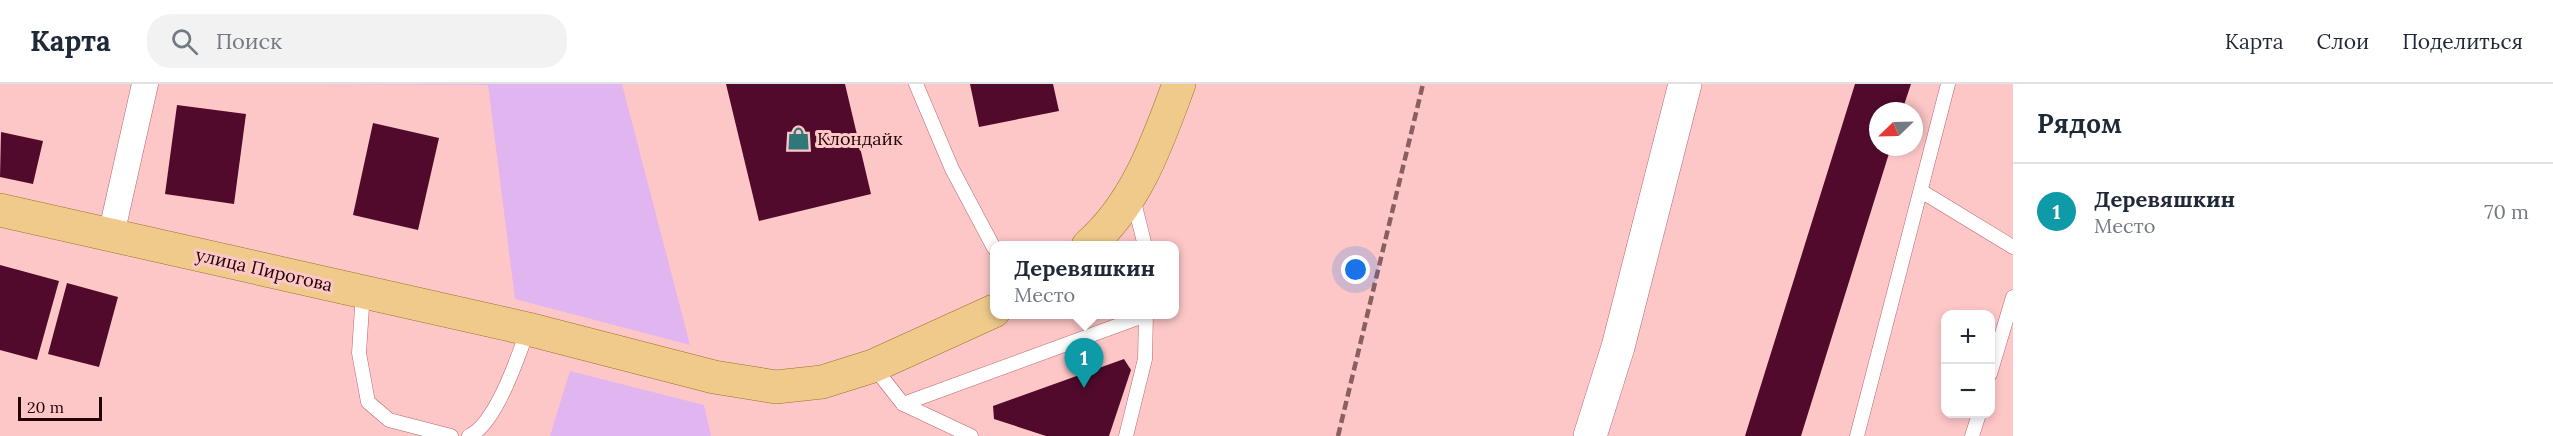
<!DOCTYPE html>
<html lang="ru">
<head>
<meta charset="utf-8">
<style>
  :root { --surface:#fff; --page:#f2f2f3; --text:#1f2937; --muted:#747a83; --line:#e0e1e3; --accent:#db2777 }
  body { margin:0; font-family:Lora,serif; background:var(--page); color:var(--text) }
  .controls { position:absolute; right:18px; bottom:18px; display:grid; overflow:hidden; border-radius:12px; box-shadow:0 3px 9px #0003 }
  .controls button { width:54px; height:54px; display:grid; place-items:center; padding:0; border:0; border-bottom:2px solid var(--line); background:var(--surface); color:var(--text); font:30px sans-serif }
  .compass { position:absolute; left:1869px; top:18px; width:54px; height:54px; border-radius:50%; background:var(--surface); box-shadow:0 3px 9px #0003; rotate:247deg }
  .scale { position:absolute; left:18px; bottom:15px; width:84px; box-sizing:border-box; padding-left:6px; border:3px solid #210306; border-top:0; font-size:16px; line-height:21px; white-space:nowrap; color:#210306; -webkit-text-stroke:4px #fec7c7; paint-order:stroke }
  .you { position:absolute; left:1356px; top:186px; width:21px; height:21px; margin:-15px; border:4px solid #fff; border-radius:50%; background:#1a73e8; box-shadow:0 0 0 9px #1a73e833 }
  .badge { display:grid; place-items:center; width:39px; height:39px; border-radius:50%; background:var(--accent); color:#fff; font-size:20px; font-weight:700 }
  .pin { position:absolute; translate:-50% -50px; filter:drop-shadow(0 2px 3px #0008) }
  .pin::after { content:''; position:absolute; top:32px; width:21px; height:18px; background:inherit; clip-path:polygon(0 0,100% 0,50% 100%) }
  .popup { position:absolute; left:990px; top:157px; width:189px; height:78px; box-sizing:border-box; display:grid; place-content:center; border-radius:12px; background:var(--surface); filter:drop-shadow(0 2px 4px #0005); font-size:20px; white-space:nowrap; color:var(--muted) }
  .popup b { font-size:22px; color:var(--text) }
  .popup::after { content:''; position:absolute; left:50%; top:100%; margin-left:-12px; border:12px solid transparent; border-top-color:var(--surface) }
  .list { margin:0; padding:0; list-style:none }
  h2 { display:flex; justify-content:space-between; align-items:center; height:78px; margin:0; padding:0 24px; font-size:26px }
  h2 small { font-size:20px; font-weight:400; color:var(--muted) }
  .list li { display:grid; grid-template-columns:39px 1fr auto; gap:18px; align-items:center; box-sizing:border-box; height:96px; padding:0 24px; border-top:2px solid var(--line) }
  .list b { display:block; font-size:22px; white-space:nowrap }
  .list p { margin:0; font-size:20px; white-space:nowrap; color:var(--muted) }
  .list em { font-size:20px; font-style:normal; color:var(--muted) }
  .icon { flex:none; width:33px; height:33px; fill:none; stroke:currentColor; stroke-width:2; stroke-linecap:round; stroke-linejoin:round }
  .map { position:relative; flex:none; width:2013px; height:352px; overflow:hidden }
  header { display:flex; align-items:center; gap:36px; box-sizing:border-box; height:84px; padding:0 30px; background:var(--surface); border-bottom:2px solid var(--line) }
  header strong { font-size:28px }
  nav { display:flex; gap:33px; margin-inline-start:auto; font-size:21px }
  .search { width:420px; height:54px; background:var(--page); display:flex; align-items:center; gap:15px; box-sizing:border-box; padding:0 21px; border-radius:24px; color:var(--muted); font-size:22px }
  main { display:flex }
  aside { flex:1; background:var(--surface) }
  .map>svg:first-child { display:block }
</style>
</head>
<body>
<header>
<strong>Карта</strong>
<div class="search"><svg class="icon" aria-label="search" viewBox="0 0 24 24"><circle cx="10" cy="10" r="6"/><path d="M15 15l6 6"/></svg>Поиск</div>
<nav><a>Карта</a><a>Слои</a><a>Поделиться</a></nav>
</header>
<main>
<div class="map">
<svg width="2013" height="352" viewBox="0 0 2013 352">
  <rect width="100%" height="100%" fill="#fec7c7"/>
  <g fill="#e1b5f0">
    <path d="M 321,0 L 622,0 L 690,261 L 515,215 L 488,1 Z"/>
    <path d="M 570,287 L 704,321 L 711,352 L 550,352 Z"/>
  </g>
  <g fill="#510a2c">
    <path d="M 726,0 L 845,0 L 871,110 L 759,137 Z"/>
    <path d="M 970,0 L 1053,0 L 1059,27 L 979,43 Z"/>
    <path d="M 1855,0 L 1911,0 L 1902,27 L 1878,27 L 1878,63 L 1891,63 L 1801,352 L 1745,352 Z"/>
    <path d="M 177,21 L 246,30 L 234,120 L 165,110 Z"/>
    <path d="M 373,39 L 439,54 L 418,146 L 353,131 Z"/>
    <path d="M 1,48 L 43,57 L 33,100 L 0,93 Z"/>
    <path d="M 0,181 L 59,197 L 37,276 L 0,266 Z"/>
    <path d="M 67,199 L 118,213 L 99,283 L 48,270 Z"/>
    <path d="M 1124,275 L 1131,286 L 1109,352 L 1046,352 L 994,335 L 993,322 Z"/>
  </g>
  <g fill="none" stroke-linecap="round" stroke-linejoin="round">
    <defs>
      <g id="lane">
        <path d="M 916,0 L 952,85 L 994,164"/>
        <path d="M 1921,107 L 2013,163"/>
        <path d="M 1133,114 L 1145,162"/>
        <path d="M 363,208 L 359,269 L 368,318 L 389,336 L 451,352"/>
        <path d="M 873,282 L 903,320 L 971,352"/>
        <path d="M 1990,290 L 2013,213"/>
        <path d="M 903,320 L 1146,231"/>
        <path d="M 469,352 C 496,340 518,273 528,245"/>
        <path d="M 1126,352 L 1145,275 L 1146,230"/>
        <path d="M 1857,352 L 1948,0"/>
        <path d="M 1972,352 L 1979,330"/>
      </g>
      <path id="street" d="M 111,151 L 145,0"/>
      <path id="secondary" d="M 1590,352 L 1618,263 L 1685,0"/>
      <g id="primary">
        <path d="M 0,126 L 528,245 L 714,293 L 776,303 L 822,298 L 873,282 L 994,227"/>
        <path d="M 1088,162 C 1137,119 1157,59 1179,0"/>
      </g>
    </defs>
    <use href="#lane" stroke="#b86569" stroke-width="15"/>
    <use href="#street" stroke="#b86569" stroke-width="27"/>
    <use href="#secondary" stroke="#b86569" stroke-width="34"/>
    <use href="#primary" stroke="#a06e2a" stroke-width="34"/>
    <use href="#lane" stroke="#fff" stroke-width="14"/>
    <use href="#street" stroke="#fff" stroke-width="26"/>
    <use href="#secondary" stroke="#fff" stroke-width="33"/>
    <use href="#primary" stroke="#efca8b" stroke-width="33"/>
    <path stroke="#895f61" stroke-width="4.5" stroke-dasharray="9 4.5" stroke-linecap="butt" d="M 1338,352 L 1423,0"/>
  </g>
  <defs>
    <symbol id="shop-bare" viewBox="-9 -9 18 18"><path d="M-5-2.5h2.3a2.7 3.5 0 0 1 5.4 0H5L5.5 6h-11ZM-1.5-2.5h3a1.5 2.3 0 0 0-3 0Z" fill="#2e787a" stroke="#fec7c7" stroke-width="2.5" paint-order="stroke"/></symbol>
  </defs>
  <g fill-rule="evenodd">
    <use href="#shop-bare" x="782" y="38" width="33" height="33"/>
  </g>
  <g text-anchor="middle" stroke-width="6" stroke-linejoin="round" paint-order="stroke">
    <g font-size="18" fill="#210306" stroke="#fec7c7" text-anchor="start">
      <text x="817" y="61">Клондайк</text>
    </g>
    <g font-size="18" fill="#210306" stroke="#fec7c7">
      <text transform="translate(264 186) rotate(13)" y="6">улица Пирогова</text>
    </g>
  </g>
</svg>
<div class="controls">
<button>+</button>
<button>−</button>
</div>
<svg class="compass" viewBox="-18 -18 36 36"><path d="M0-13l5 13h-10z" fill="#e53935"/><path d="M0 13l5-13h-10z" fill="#747a83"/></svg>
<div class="scale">20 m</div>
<div class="you"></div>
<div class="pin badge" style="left:1084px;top:304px;background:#0f9aa8">1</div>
<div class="popup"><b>Деревяшкин</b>Место</div>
</div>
<aside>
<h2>Рядом<small></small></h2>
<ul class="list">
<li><span class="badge" style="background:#0f9aa8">1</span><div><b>Деревяшкин</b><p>Место</p></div><em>70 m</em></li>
</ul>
</aside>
</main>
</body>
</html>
